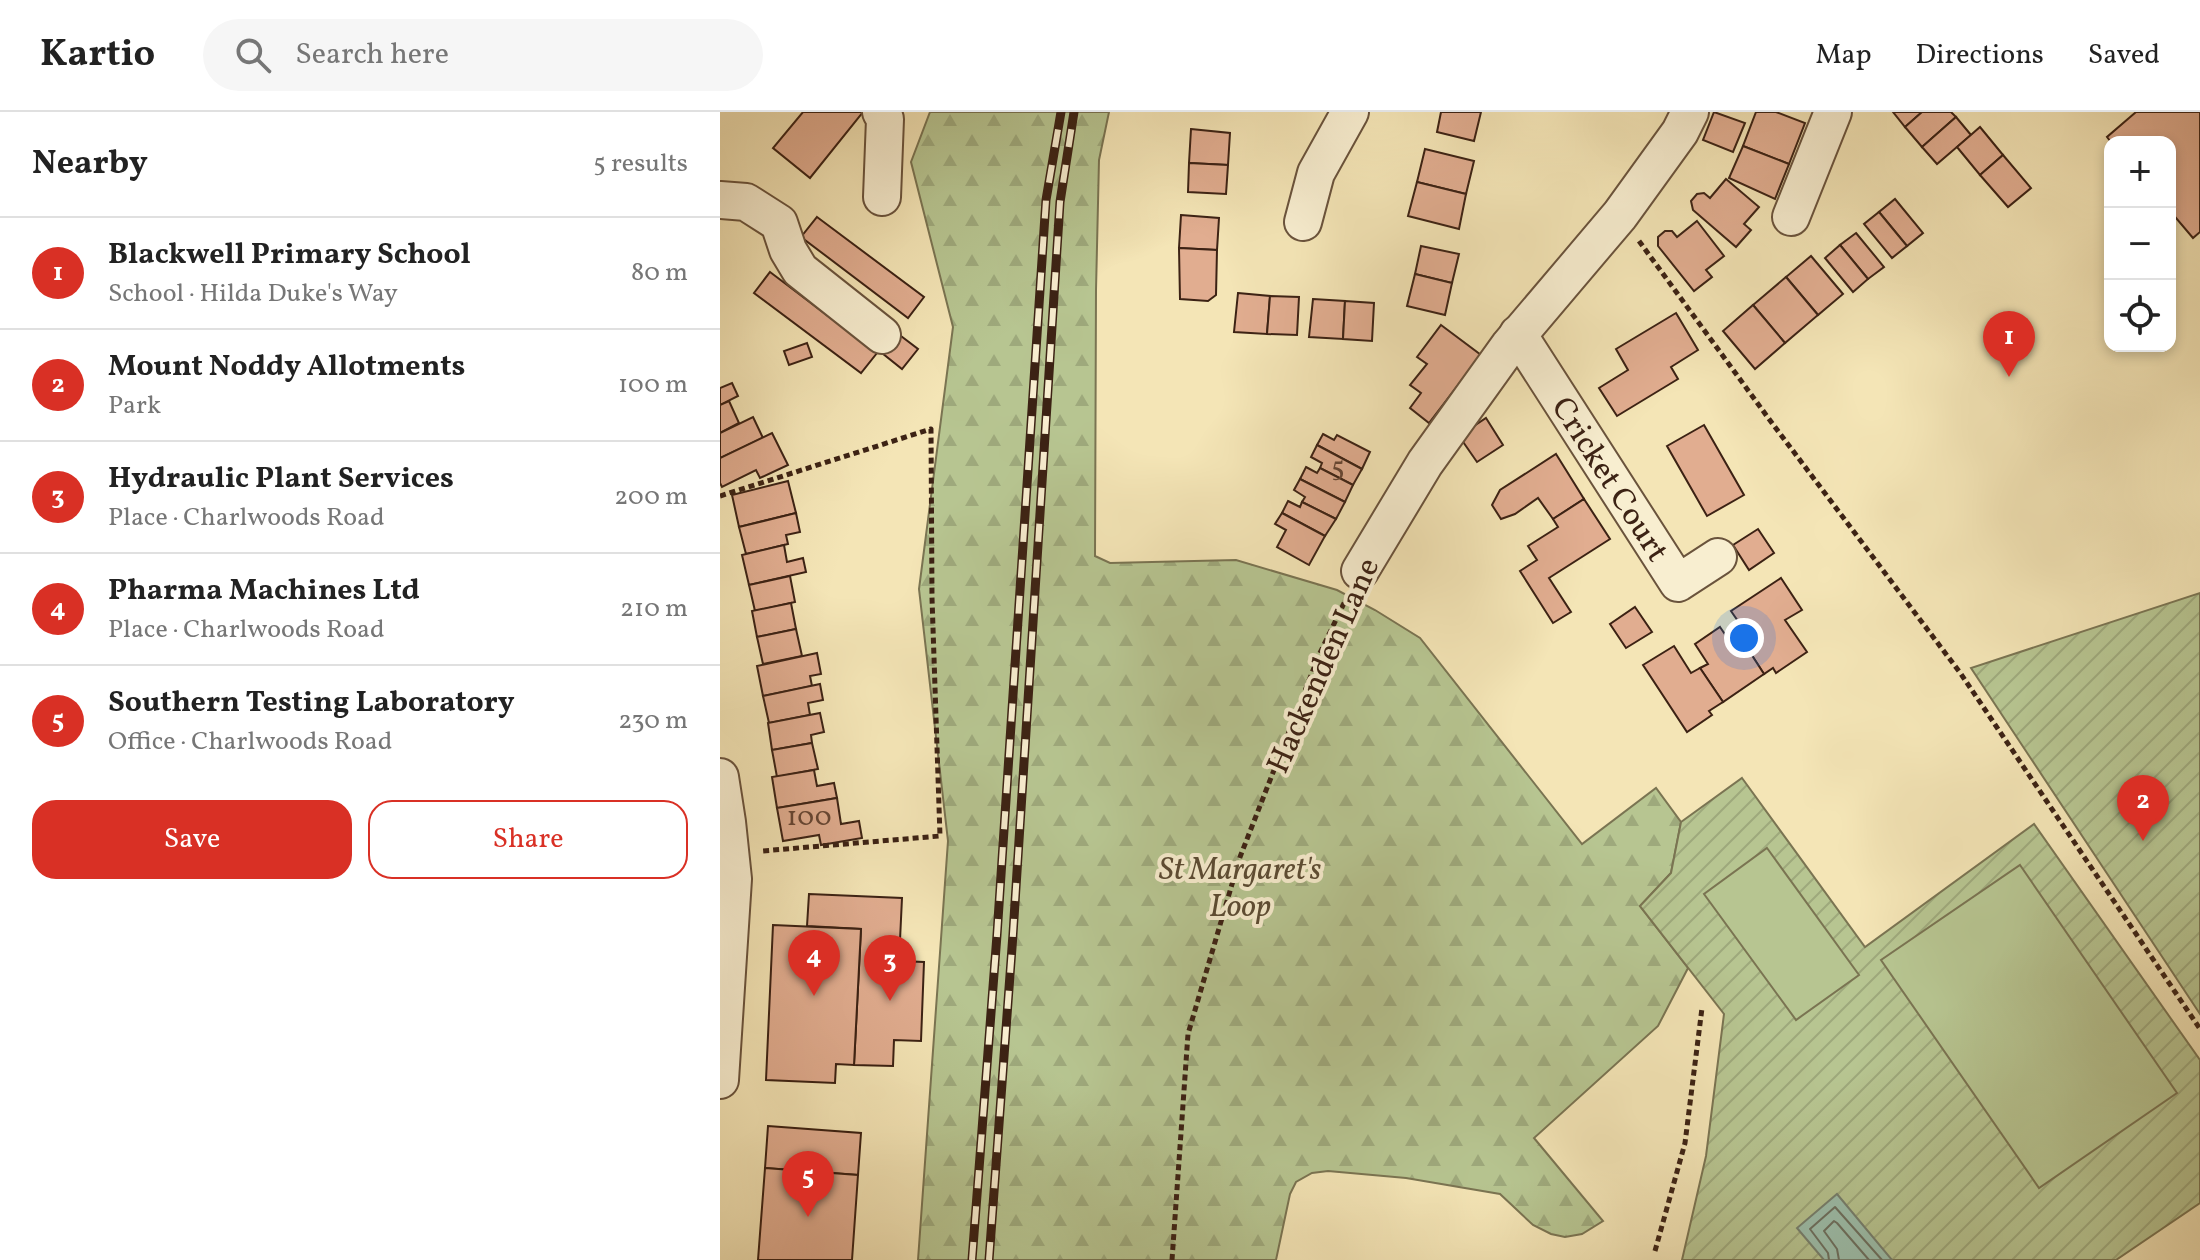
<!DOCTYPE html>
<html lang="en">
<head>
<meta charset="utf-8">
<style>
  :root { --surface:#fff; --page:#f6f6f6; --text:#222; --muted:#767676; --line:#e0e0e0; --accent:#d93025 }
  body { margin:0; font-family:Vollkorn,serif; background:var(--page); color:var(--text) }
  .controls { position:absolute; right:24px; top:24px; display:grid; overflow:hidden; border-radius:16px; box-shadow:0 4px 12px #0003 }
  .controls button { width:72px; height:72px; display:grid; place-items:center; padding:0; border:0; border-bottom:2px solid var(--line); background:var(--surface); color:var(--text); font:40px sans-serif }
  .you { position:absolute; left:1024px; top:526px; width:28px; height:28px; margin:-20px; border:6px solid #fff; border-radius:50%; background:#1a73e8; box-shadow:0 0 0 12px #1a73e833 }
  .badge { display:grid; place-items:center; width:52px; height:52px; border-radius:50%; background:var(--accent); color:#fff; font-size:26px; font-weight:700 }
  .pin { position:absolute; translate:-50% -66px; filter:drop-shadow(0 2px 4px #0008) }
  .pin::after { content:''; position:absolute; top:42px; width:28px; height:24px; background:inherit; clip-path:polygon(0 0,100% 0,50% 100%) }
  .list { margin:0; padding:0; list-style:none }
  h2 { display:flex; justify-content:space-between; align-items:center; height:104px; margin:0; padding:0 32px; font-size:34px }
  h2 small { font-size:26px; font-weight:400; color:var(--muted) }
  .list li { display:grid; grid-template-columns:52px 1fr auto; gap:24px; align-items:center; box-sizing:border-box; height:112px; padding:0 32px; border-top:2px solid var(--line) }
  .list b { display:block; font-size:30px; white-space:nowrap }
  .list p { margin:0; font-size:26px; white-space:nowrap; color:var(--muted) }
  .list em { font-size:26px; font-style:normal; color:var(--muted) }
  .actions { display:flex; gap:16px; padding:24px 32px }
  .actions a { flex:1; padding:18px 0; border:2px solid var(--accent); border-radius:24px; text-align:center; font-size:28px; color:var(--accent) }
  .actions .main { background:var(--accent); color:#fff }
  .icon { flex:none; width:44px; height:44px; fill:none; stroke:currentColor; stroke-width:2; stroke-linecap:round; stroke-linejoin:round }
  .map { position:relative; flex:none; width:1480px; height:1148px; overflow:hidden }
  header { display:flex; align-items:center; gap:48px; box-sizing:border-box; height:112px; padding:0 40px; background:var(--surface); border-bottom:2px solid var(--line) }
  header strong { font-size:38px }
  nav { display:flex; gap:44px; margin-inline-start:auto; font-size:28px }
  .search { width:560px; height:72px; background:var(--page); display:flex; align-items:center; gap:20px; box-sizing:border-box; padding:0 28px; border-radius:44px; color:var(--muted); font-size:30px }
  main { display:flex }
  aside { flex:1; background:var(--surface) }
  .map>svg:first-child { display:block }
</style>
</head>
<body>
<header>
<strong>Kartio</strong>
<div class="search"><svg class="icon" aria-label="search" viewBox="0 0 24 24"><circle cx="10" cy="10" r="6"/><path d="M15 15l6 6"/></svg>Search here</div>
<nav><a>Map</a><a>Directions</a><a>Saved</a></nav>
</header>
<main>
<aside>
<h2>Nearby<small>5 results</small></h2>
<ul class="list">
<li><span class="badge">1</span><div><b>Blackwell Primary School</b><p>School · Hilda Duke's Way</p></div><em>80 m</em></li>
<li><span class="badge">2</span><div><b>Mount Noddy Allotments</b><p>Park</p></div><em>100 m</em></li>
<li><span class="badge">3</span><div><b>Hydraulic Plant Services</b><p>Place · Charlwoods Road</p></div><em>200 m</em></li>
<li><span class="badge">4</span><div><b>Pharma Machines Ltd</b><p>Place · Charlwoods Road</p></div><em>210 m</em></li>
<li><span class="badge">5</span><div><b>Southern Testing Laboratory</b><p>Office · Charlwoods Road</p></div><em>230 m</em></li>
</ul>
<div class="actions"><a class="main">Save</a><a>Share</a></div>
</aside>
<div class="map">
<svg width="1480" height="1148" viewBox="0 0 1480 1148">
  <defs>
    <pattern id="forest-firs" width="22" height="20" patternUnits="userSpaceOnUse" patternTransform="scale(2)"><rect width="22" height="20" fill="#b7c591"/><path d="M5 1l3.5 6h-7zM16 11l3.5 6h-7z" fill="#9ea97c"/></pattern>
    <pattern id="garden-furrows" width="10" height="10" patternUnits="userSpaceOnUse" patternTransform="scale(2)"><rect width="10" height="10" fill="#b7c591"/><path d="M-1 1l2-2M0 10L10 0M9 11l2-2" fill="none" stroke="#9ea97c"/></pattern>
  </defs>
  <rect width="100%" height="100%" fill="#f4e5b6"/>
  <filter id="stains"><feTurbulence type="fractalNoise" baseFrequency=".0025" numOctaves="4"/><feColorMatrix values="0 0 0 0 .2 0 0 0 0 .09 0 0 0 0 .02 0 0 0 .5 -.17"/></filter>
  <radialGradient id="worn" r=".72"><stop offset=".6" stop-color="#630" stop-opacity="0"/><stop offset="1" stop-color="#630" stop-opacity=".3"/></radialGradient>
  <path fill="url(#forest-firs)" stroke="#7a7452" stroke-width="2" d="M 210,0 L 389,0 L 379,48 L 376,178 L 375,444 L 390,451 L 516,448 L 617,478 L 655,498 L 700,526 L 862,732 L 936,676 L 961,710 L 951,761 L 920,794 L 968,856 L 938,914 L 814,1026 L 883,1109 L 862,1122 L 845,1125 L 831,1122 L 813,1113 L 780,1082 L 686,1066 L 608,1059 L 592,1061 L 576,1070 L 570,1082 L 556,1148 L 198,1148 L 228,729 L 199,477 L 233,215 L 191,50 Z"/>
  <g fill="url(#garden-furrows)" stroke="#7a7452" stroke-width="2">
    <path d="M 1480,481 L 1480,902 L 1251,556 Z"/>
    <path d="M 1022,666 L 1145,835 L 1314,712 L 1480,948 L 1480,1091 L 1396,1148 L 962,1148 L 986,1044 L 1004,902 L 920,794 L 951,761 L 961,710 Z"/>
  </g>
  <g fill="#b7c591" stroke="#7a7452" stroke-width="2">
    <path d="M 1047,736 L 1139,863 L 1076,908 L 984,782 Z"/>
    <path d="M 1300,753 L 1457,981 L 1319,1076 L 1161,848 Z"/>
  </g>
  <path fill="#9cbfac" stroke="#76806f" stroke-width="2" d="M 1117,1082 L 1172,1148 L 1104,1148 L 1077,1116 Z"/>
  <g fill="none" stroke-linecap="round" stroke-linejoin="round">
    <g stroke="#6c7060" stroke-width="2">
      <path d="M 1109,1148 L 1108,1141 L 1090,1117 L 1115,1095 L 1162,1148"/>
      <path d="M 1119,1148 L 1117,1137 L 1104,1119 L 1114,1109 L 1117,1111 L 1149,1148"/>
    </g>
  </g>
  <g fill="#e1ad90" stroke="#3c2214" stroke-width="2">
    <path d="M 83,0 L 143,0 L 90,66 L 53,36 Z"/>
    <path d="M 721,0 L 761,0 L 754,29 L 717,20 Z"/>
    <path d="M 994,0 L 1025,11 L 1013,40 L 983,28 Z"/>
    <path d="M 1036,0 L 1056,0 L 1085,11 L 1069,52 L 1023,34 Z"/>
    <path d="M 1173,0 L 1202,0 L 1185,15 Z"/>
    <path d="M 1202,0 L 1231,0 L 1236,5 L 1202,35 L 1185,15 Z"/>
    <path d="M 1416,0 L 1480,0 L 1480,120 L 1473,126 L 1450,99 L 1450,30 L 1391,30 L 1387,25 Z"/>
    <path d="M 1236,5 L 1251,23 L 1217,52 L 1202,35 Z"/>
    <path d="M 1260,15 L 1283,43 L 1260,63 L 1237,35 Z"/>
    <path d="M 471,17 L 510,21 L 508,53 L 469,51 Z"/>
    <path d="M 1023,34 L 1069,52 L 1055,87 L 1009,66 Z"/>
    <path d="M 705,37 L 754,49 L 746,82 L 697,70 Z"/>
    <path d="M 1283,43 L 1311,76 L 1288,95 L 1260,63 Z"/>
    <path d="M 469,51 L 508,53 L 506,82 L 468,80 Z"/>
    <path d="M 1006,67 L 1039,95 L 1024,112 L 1031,118 L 1016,135 L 973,98 L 971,89 L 977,82 L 984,81 L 990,86 Z"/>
    <path d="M 697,70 L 746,82 L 739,117 L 688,104 Z"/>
    <path d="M 1175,87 L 1203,121 L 1187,134 L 1159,100 Z"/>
    <path d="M 1159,100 L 1187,134 L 1172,146 L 1144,112 Z"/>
    <path d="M 461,103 L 499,106 L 497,138 L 459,136 Z"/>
    <path d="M 97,105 L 204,185 L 188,206 L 81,125 Z"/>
    <path d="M 977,109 L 1004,144 L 986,158 L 992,165 L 974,179 L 938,134 L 938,125 L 945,119 L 952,119 L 957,125 Z"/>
    <path d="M 1136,121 L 1164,155 L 1148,167 L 1120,133 Z"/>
    <path d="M 1120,133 L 1148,167 L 1133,180 L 1105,146 Z"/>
    <path d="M 701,134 L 739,142 L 732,171 L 695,162 Z"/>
    <path d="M 459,136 L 497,138 L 496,183 L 488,189 L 460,187 Z"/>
    <path d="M 1091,144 L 1123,182 L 1098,203 L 1066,165 Z"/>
    <path d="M 50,160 L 157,241 L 141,261 L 34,181 Z"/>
    <path d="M 695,162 L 732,171 L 725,203 L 687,194 Z"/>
    <path d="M 1066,165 L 1098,203 L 1065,231 L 1033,193 Z"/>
    <path d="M 518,181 L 550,184 L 547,222 L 514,220 Z"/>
    <path d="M 550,184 L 579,185 L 577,223 L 547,222 Z"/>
    <path d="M 593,187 L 625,189 L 623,227 L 589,225 Z"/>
    <path d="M 625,189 L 654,191 L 652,229 L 623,227 Z"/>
    <path d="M 1033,193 L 1065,231 L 1035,257 L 1003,219 Z"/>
    <path d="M 956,201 L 978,238 L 951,255 L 958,267 L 897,304 L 879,276 L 908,258 L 896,237 Z"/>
    <path d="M 721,213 L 761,243 L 709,311 L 690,296 L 701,281 L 690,273 L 707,252 L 697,245 Z"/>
    <path d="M 177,221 L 198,237 L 182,257 L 162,241 Z"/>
    <path d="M 87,231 L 92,245 L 69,253 L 64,239 Z"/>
    <path d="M 12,271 L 18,284 L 0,293 L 0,276 Z"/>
    <path d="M 9,289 L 19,311 L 0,321 L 0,293 Z"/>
    <path d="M 33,305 L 43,326 L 0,346 L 0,321 Z"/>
    <path d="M 766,306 L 783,333 L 757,350 L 739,324 Z"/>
    <path d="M 984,313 L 1024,383 L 987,404 L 947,334 Z"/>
    <path d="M 52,321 L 68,353 L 40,366 L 36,358 L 2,375 L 0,371 L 0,346 Z"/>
    <path d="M 603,322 L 614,328 L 617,323 L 650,340 L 642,357 L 597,333 Z"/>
    <path d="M 597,333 L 642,357 L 633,373 L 600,356 L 602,351 L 591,345 Z"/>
    <path d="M 836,342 L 864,387 L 833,407 L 818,386 L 795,402 L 781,407 L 772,393 L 780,378 Z"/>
    <path d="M 586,355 L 597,361 L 600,356 L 633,373 L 625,390 L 580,367 Z"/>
    <path d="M 580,367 L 625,390 L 616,407 L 582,390 L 585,385 L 574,378 Z"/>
    <path d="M 68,369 L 76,401 L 19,415 L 12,383 Z"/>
    <path d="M 864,387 L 890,427 L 829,466 L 851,500 L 833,511 L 800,459 L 817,448 L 808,434 L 838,415 L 833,407 Z"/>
    <path d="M 568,389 L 580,395 L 582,390 L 616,407 L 605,424 L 562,401 Z"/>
    <path d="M 76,401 L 80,420 L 66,423 L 68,432 L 26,442 L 19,415 Z"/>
    <path d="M 562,401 L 605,424 L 589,453 L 557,435 L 566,418 L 555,412 Z"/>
    <path d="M 1038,417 L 1054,441 L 1029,458 L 1013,433 Z"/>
    <path d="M 64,433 L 67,450 L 83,446 L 86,460 L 29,473 L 22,443 Z"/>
    <path d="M 70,464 L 75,490 L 35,499 L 29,473 Z"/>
    <path d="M 1061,466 L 1082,498 L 1065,508 L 1087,540 L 1056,561 L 1053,556 L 1044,562 L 1022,528 L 1029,525 L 1011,499 Z"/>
    <path d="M 71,491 L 76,517 L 37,525 L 32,499 Z"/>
    <path d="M 915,495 L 932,520 L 906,536 L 890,512 Z"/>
    <path d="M 1000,515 L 1013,534 L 1022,528 L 1044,562 L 1003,590 L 980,556 L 988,552 L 975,532 Z"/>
    <path d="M 76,517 L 82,544 L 43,552 L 37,525 Z"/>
    <path d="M 954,534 L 971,561 L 980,556 L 1003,590 L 989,599 L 992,603 L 967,620 L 923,553 Z"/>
    <path d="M 97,541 L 101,562 L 90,564 L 92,574 L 43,584 L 37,554 Z"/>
    <path d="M 100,572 L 103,588 L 88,591 L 90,603 L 49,611 L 43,584 Z"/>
    <path d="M 100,601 L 104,620 L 91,623 L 92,631 L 52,638 L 48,611 Z"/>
    <path d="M 92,631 L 98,657 L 57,665 L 52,638 Z"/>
    <path d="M 94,658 L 97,674 L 114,671 L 117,686 L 57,696 L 52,665 Z"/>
    <path d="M 117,686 L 121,712 L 139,709 L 142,726 L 101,733 L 99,723 L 63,729 L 57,696 Z"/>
    <path d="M 89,782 L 182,786 L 179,849 L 204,850 L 201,929 L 174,928 L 173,954 L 134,953 L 141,817 L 87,814 Z"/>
    <path d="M 53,813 L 141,817 L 134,953 L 116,952 L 115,971 L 46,968 Z"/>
    <path d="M 48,1014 L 141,1021 L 138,1063 L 45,1056 Z"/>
    <path d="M 45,1056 L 138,1063 L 132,1148 L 38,1148 Z"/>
  </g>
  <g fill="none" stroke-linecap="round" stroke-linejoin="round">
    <defs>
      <g id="minor">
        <path d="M 161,0 L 165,7 L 162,85"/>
        <path d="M 0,88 L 26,90 L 59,111 L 68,138 L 80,158 L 162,223"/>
        <path d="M 1071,105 L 1113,0"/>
        <path d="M 583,110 L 596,61 L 630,0"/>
        <path id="s1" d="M 798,222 L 958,471 L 998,445"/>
        <path d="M 640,459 L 705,351 L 789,234 L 900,103 L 960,20 L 970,0"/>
        <path d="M 0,665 L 7,710 L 13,767 L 0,968"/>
      </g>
    </defs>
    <use href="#minor" stroke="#6a533c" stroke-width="40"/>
    <g stroke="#3c2214" stroke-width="5" stroke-dasharray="6 4" stroke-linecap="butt">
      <path d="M 919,129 L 1049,307 L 1241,562 L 1480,917"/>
      <path d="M 0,384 L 211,317 L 212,486 L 220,724 L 42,739"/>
      <path d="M 935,1139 L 965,1031 L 982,896"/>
      <path d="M 452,1148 L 468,922 L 520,745 L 599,543 L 627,485"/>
    </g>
    <use href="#minor" stroke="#f8eed0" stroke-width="36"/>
    <defs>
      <g id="rail">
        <path d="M 252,1148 L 277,823 L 326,88 L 341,0"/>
        <path d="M 269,1148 L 293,822 L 340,90 L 354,0"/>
      </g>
    </defs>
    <use href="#rail" stroke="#3c2214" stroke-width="9"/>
    <use href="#rail" stroke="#f8eed0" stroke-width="6" stroke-dasharray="18" stroke-linecap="butt"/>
  </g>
  <g text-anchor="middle" stroke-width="8" stroke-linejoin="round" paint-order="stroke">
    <g font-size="28" fill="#654533">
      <text x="618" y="364">5</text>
      <text x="89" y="713">100</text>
    </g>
    <g font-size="32" fill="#3c2214" stroke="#f8eed0">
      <text dy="11" stroke="none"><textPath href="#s1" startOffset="172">Cricket Court</textPath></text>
      <text transform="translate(602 553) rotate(-66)" y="11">Hackenden Lane</text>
    </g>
    <g font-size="32" font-style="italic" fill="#5b4b33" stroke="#f8eed0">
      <text x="520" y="767">St Margaret's<tspan x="520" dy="37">Loop</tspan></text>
    </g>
  </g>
  <rect width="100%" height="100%" filter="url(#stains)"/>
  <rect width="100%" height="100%" fill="url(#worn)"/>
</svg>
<div class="controls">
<button>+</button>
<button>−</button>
<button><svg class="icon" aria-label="locate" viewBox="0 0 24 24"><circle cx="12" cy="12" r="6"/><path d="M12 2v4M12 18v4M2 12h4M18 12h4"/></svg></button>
</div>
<div class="you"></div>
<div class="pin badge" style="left:1289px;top:265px">1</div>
<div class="pin badge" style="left:1423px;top:729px">2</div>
<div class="pin badge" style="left:170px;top:889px">3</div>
<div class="pin badge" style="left:94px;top:884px">4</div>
<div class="pin badge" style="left:88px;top:1105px">5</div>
</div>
</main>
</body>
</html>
